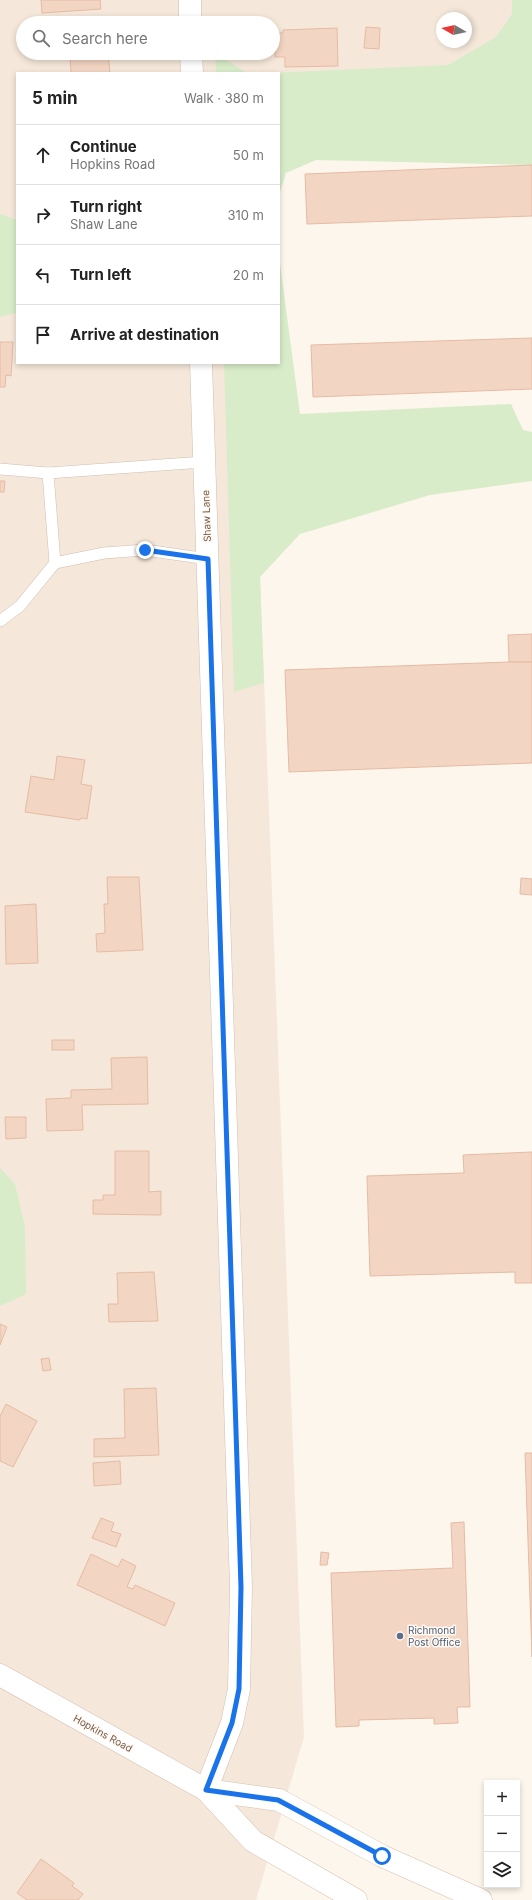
<!DOCTYPE html>
<html lang="en">
<head>
<meta charset="utf-8">
<style>
  :root { --surface:#fff; --page:#f2f2f2; --text:#222; --muted:#767676; --line:#e0e0e0 }
  body { margin:0; font-family:Inter,sans-serif; background:var(--page); color:var(--text) }
  .controls { position:absolute; right:12px; bottom:12px; display:grid; overflow:hidden; border-radius:0px; box-shadow:0 2px 6px #0003 }
  .controls button { width:36px; height:36px; display:grid; place-items:center; padding:0; border:0; border-bottom:1px solid var(--line); background:var(--surface); color:var(--text); font:20px sans-serif }
  .compass { position:absolute; left:436px; top:12px; width:36px; height:36px; border-radius:50%; background:var(--surface); box-shadow:0 2px 6px #0003; rotate:279deg }
  .stop { position:absolute; width:12px; height:12px; margin:-9px; border:3px solid #1a73e8; border-radius:50%; background:#fff }
  .stop.end { background:#1a73e8; border-color:#fff; box-shadow:0 1px 4px #0008 }
  .list { margin:0; padding:0; list-style:none }
  h2 { display:flex; justify-content:space-between; align-items:center; height:52px; margin:0; padding:0 16px; font-size:17px }
  h2 small { font-size:13px; font-weight:400; color:var(--muted) }
  .list li { display:grid; grid-template-columns:26px 1fr auto; gap:12px; align-items:center; box-sizing:border-box; height:60px; padding:0 16px; border-top:1px solid var(--line) }
  .list b { display:block; font-size:15px; white-space:nowrap }
  .list p { margin:0; font-size:13px; white-space:nowrap; color:var(--muted) }
  .list em { font-size:13px; font-style:normal; color:var(--muted) }
  .icon { flex:none; width:22px; height:22px; fill:none; stroke:currentColor; stroke-width:2; stroke-linecap:round; stroke-linejoin:round }
  .map { position:relative; flex:none; width:532px; height:1900px; overflow:hidden }
  .search { position:absolute; background:var(--surface); box-shadow:0 2px 6px #0003; left:16px; top:16px; width:264px; height:44px; display:flex; align-items:center; gap:10px; box-sizing:border-box; padding:0 14px; border-radius:22px; color:var(--muted); font-size:15px }
  .panel { position:absolute; background:var(--surface); box-shadow:0 2px 6px #0003; left:16px; top:72px; width:264px; height:292px; border-radius:0px }
  .map>svg:first-child { display:block }
</style>
</head>
<body>
<div class="map">
<svg width="532" height="1900" viewBox="0 0 532 1900">
  <rect width="100%" height="100%" fill="#fdf6ec"/>
  <path fill="#f5e8da" fill-rule="evenodd" d="M 0,0 L 532,0 L 532,118 L 279,73 L 17,73 L 17,363 L 252,363 L 304,1737 L 256,1900 L 0,1900 ZM 442,18 L 466,18 L 466,42 L 442,42 ZM 23,23 L 273,23 L 273,53 L 23,53 Z"/>
  <g fill="#d8ecc9">
    <path d="M 512,0 L 532,0 L 532,165 L 316,160 L 286,173 L 279,195 L 279,73 L 269,73 L 448,65 L 496,37 L 512,14 Z"/>
    <path d="M 215,53 L 247,73 L 216,73 Z"/>
    <path d="M 0,214 L 17,220 L 17,313 L 0,317 Z"/>
    <path d="M 279,256 L 300,414 L 511,404 L 523,430 L 532,432 L 532,481 L 430,495 L 300,534 L 260,577 L 264,683 L 234,692 L 224,363 L 279,363 Z"/>
    <path d="M 0,1168 L 15,1184 L 25,1227 L 26,1294 L 0,1306 Z"/>
  </g>
  <g fill="#f3d5c3" stroke="#e6bba3">
    <path d="M 41,0 L 100,0 L 101,9 L 42,13 Z"/>
    <path d="M 366,27 L 380,28 L 379,49 L 364,48 Z"/>
    <path d="M 337,28 L 338,66 L 285,67 L 285,57 L 275,57 L 275,33 L 283,33 L 283,30 Z"/>
    <path d="M 108,54 L 110,73 L 71,73 L 70,56 Z"/>
    <path d="M 532,165 L 532,216 L 307,224 L 305,174 Z"/>
    <path d="M 532,338 L 532,389 L 313,397 L 311,345 Z"/>
    <path d="M 0,342 L 13,342 L 11,376 L 6,375 L 5,387 L 0,387 Z"/>
    <path d="M 0,481 L 5,481 L 4,492 L 0,492 Z"/>
    <path d="M 532,634 L 532,662 L 509,662 L 508,635 Z"/>
    <path d="M 509,662 L 532,662 L 532,763 L 289,772 L 285,670 Z"/>
    <path d="M 57,756 L 85,760 L 81,784 L 92,786 L 87,819 L 81,818 L 80,820 L 25,812 L 31,776 L 54,780 Z"/>
    <path d="M 107,877 L 139,877 L 143,950 L 97,952 L 96,934 L 105,933 L 104,904 L 108,904 Z"/>
    <path d="M 521,878 L 532,879 L 532,895 L 520,894 Z"/>
    <path d="M 36,904 L 38,963 L 6,964 L 5,906 Z"/>
    <rect x="52" y="1040" width="22" height="10"/>
    <path d="M 147,1057 L 148,1104 L 82,1105 L 83,1130 L 47,1131 L 46,1099 L 71,1098 L 71,1090 L 112,1089 L 111,1058 Z"/>
    <path d="M 5,1117 L 26,1117 L 26,1138 L 6,1139 Z"/>
    <path d="M 115,1151 L 149,1151 L 149,1192 L 161,1191 L 161,1215 L 93,1214 L 93,1200 L 103,1200 L 103,1195 L 115,1195 Z"/>
    <path d="M 532,1152 L 532,1283 L 515,1283 L 515,1272 L 370,1276 L 367,1176 L 464,1173 L 463,1155 Z"/>
    <path d="M 154,1272 L 158,1321 L 109,1322 L 108,1304 L 118,1304 L 117,1273 Z"/>
    <path d="M 0,1324 L 7,1327 L 0,1345 Z"/>
    <path d="M 49,1358 L 51,1370 L 43,1371 L 41,1359 Z"/>
    <path d="M 156,1388 L 159,1455 L 94,1457 L 94,1439 L 125,1438 L 124,1389 Z"/>
    <path d="M 6,1404 L 37,1421 L 13,1467 L 0,1461 L 0,1416 Z"/>
    <path d="M 525,1453 L 532,1453 L 532,1657 Z"/>
    <path d="M 120,1461 L 121,1484 L 94,1486 L 93,1463 Z"/>
    <path d="M 101,1518 L 114,1523 L 111,1531 L 121,1534 L 116,1547 L 92,1538 Z"/>
    <path d="M 464,1522 L 470,1707 L 457,1707 L 458,1723 L 434,1724 L 434,1718 L 359,1720 L 359,1726 L 336,1727 L 331,1573 L 453,1568 L 451,1523 Z"/>
    <path d="M 321,1552 L 329,1553 L 327,1565 L 320,1565 Z"/>
    <path d="M 91,1554 L 118,1567 L 122,1559 L 136,1566 L 127,1587 L 133,1589 L 135,1585 L 175,1603 L 165,1626 L 77,1585 Z"/>
    <path d="M 41,1859 L 74,1883 L 72,1886 L 83,1894 L 78,1900 L 27,1900 L 17,1893 Z"/>
  </g>
  <g fill="none" stroke-linecap="round" stroke-linejoin="round">
    <defs>
      <g id="service">
        <path d="M 204,462 L 48,473 L 55,563 L 104,553 L 145,550 L 208,559"/>
        <path d="M 0,469 L 48,473"/>
        <path d="M 0,621 L 20,606 L 55,563"/>
      </g>
      <g id="minor">
        <path d="M 190,0 L 190,23"/>
        <path d="M 191,53 L 192,73"/>
        <path d="M 201,363 L 241,1587 L 239,1689 L 232,1723 L 206,1790"/>
      </g>
      <g id="secondary">
        <path d="M 0,1675 L 206,1790 L 253,1841 L 356,1900"/>
        <path d="M 206,1790 L 279,1800 L 382,1856 L 481,1900"/>
      </g>
    </defs>
    <use href="#service" stroke="#d1beb0" stroke-width="12"/>
    <use href="#minor" stroke="#d1beb0" stroke-width="23"/>
    <use href="#secondary" stroke="#d6c0b0" stroke-width="23"/>
    <use href="#service" stroke="#fff" stroke-width="11"/>
    <use href="#minor" stroke="#fff" stroke-width="22"/>
    <use href="#secondary" stroke="#fff" stroke-width="22"/>
  </g>
  <g fill="none" stroke-linecap="round" stroke-linejoin="round">
    <path stroke="#1a73e8" stroke-width="5" d="M 145,550 L 208,559 L 241,1587 L 239,1689 L 232,1723 L 206,1790 L 278,1800 L 382,1856"/>
  </g>
  <circle fill="#5c6f8a" stroke="#fffaf3" stroke-width="1.5" cx="400" cy="1636" r="4"/>
  <g text-anchor="middle" stroke-width="3" stroke-linejoin="round" paint-order="stroke">
    <g font-size="10" fill="#7a5c4d" stroke="#fffaf3">
      <text transform="translate(206 516) rotate(-92)" y="4">Shaw Lane</text>
      <text transform="translate(103 1733) rotate(29)" y="4">Hopkins Road</text>
    </g>
    <g font-size="10" fill="#4e5e75" stroke="#fffaf3" text-anchor="start">
      <text x="408" y="1634">Richmond<tspan x="408" dy="12">Post Office</tspan></text>
    </g>
  </g>
</svg>
<div class="controls">
<button>+</button>
<button>−</button>
<button><svg class="icon" aria-label="layers" viewBox="0 0 24 24"><path d="M12 4l9 5-9 5-9-5zM3 14l9 5 9-5"/></svg></button>
</div>
<svg class="compass" viewBox="-18 -18 36 36"><path d="M0-13l5 13h-10z" fill="#e53935"/><path d="M0 13l5-13h-10z" fill="#767676"/></svg>
<div class="stop" style="left:382px;top:1856px"></div>
<div class="stop end" style="left:145px;top:550px"></div>
<div class="search"><svg class="icon" aria-label="search" viewBox="0 0 24 24"><circle cx="10" cy="10" r="6"/><path d="M15 15l6 6"/></svg>Search here</div>
<section class="panel">
<h2>5 min<small>Walk · 380 m</small></h2>
<ul class="list">
<li><svg class="icon" aria-label="ahead" viewBox="0 0 24 24"><path d="M12 20V5M6 11l6-6 6 6"/></svg><div><b>Continue</b><p>Hopkins Road</p></div><em>50 m</em></li>
<li><svg class="icon" aria-label="right" viewBox="0 0 24 24"><path d="M7 20v-9h11M14 6l5 5-5 5"/></svg><div><b>Turn right</b><p>Shaw Lane</p></div><em>310 m</em></li>
<li><svg class="icon" aria-label="left" viewBox="0 0 24 24"><path d="M17 20v-9H6M10 6l-5 5 5 5"/></svg><div><b>Turn left</b></div><em>20 m</em></li>
<li><svg class="icon" aria-label="arrive" viewBox="0 0 24 24"><path d="M6 21V4h12l-3 4 3 4H6"/></svg><div><b>Arrive at destination</b></div></li>
</ul>
</section>
</div>
</body>
</html>
